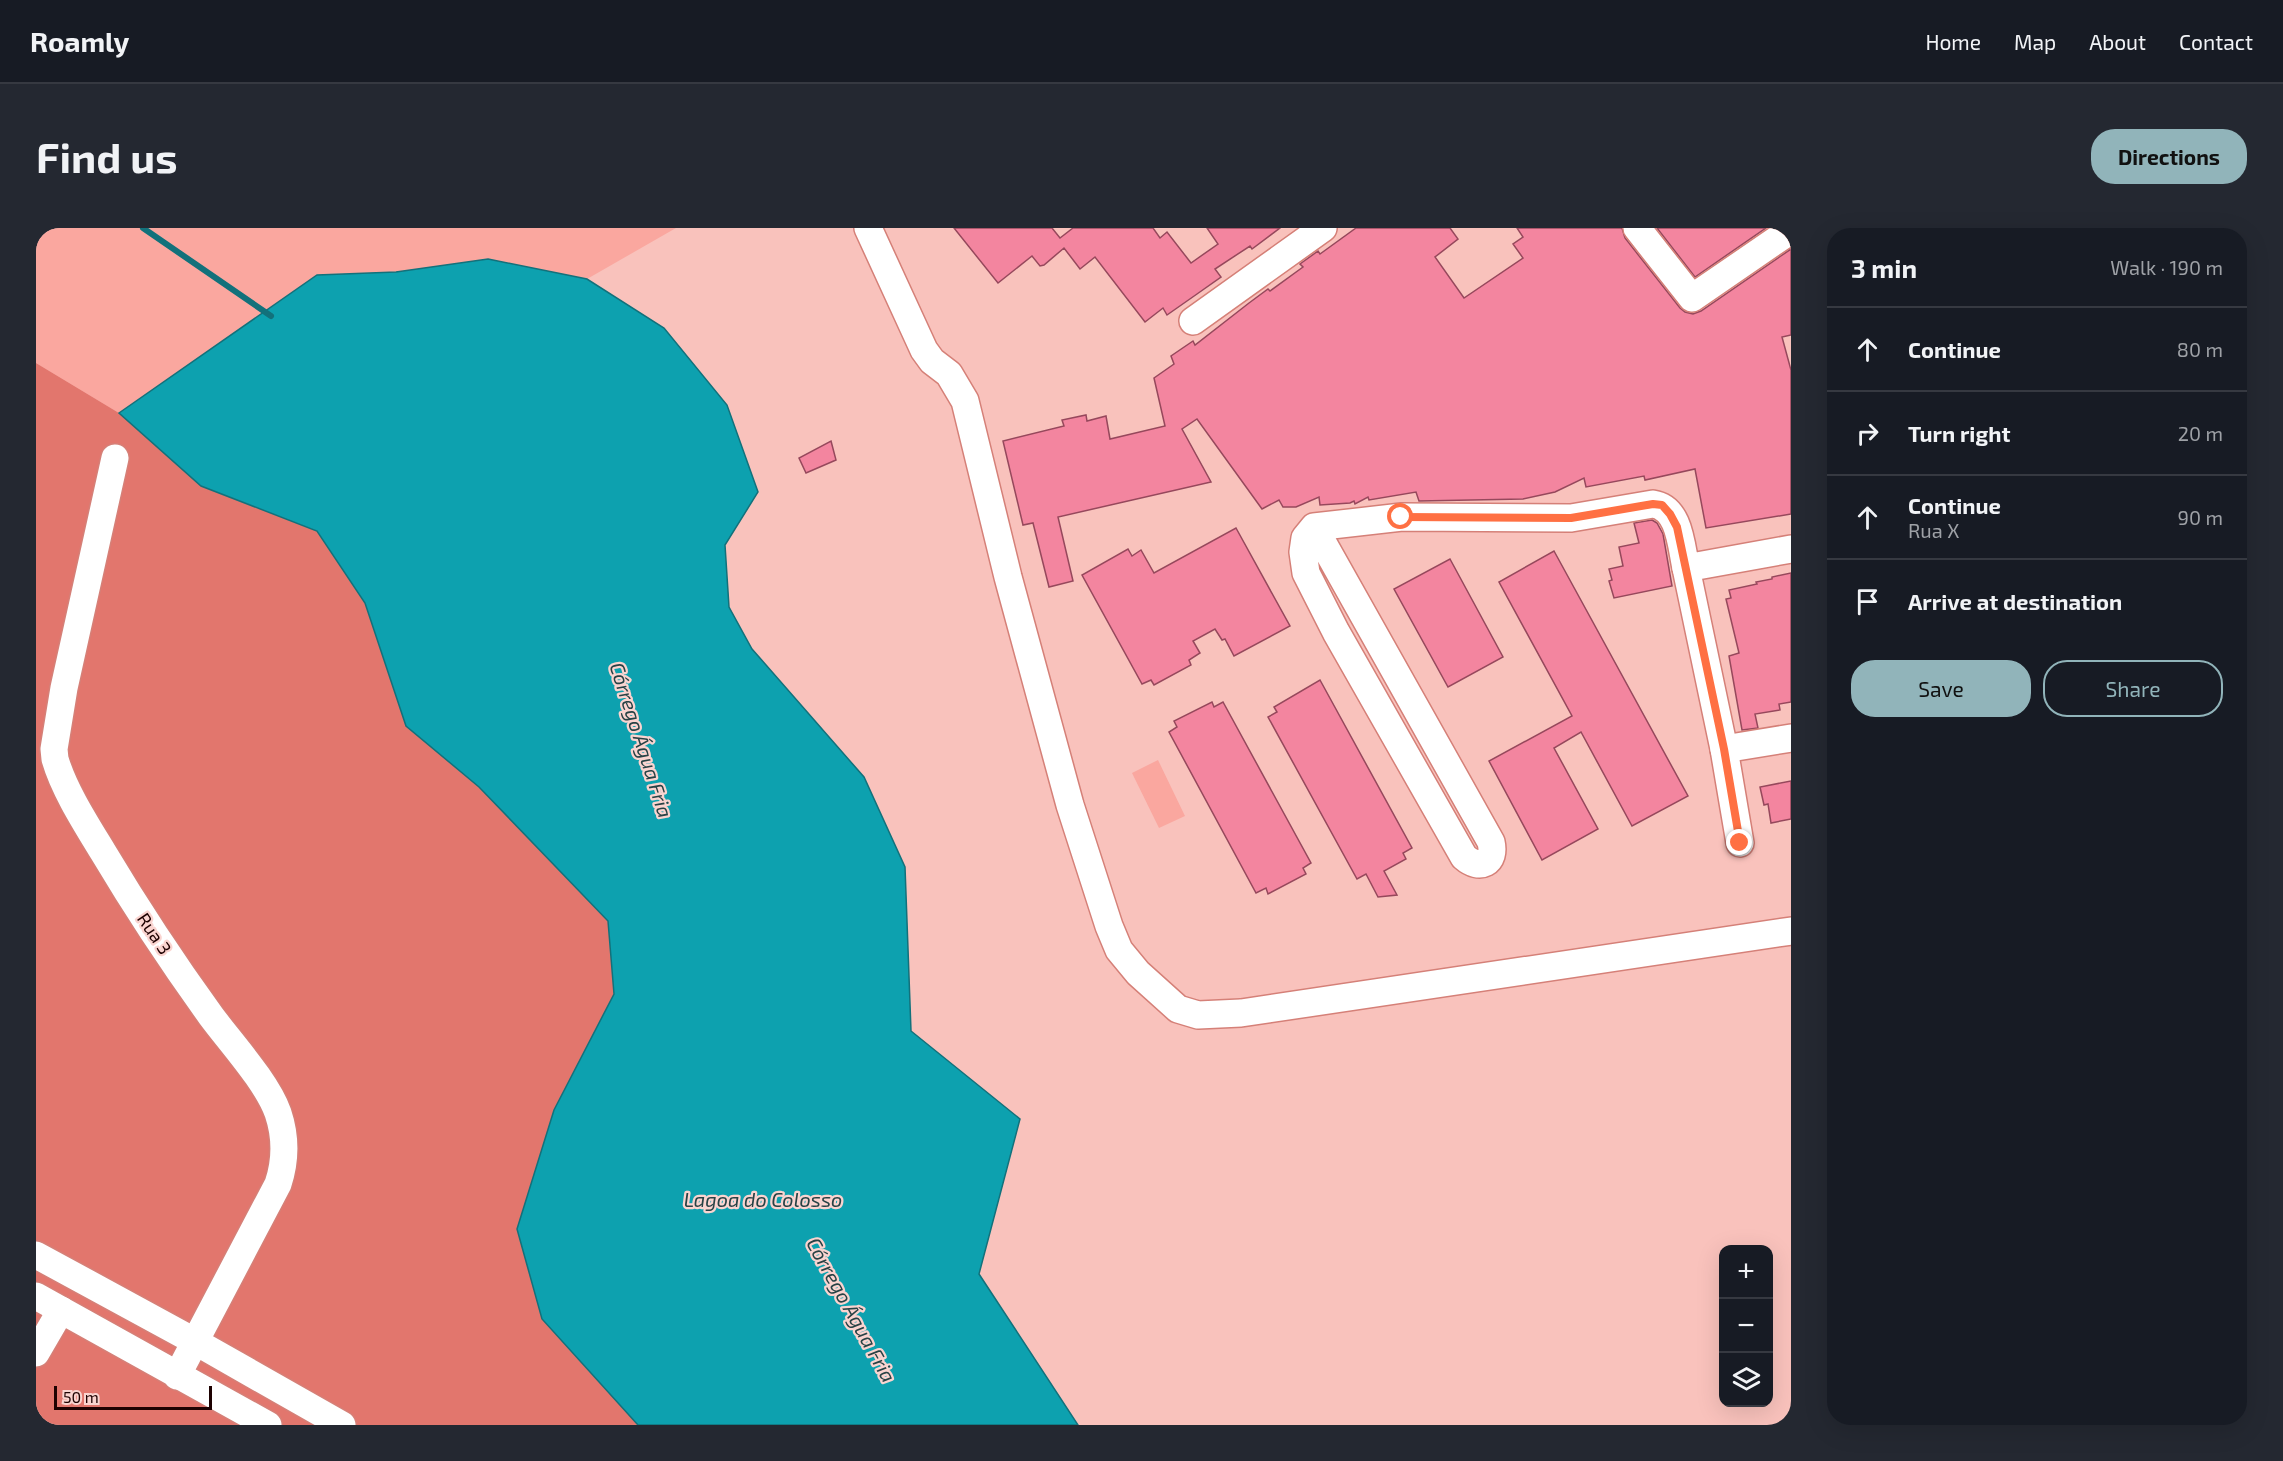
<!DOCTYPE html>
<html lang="en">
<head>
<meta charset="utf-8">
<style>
  :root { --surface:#171b24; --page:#242831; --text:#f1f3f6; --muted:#9ea1a6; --line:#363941; --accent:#91b4ba }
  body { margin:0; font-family:"Exo 2",sans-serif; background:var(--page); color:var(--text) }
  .controls { position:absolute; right:18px; bottom:18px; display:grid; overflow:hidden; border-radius:12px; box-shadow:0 6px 24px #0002 }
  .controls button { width:54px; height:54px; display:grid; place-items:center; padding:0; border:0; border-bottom:2px solid var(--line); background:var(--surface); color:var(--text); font:30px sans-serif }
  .scale { position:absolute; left:18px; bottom:15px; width:158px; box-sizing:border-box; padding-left:6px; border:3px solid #1e0202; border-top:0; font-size:16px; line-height:21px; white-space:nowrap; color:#1e0202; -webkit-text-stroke:4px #fad4d0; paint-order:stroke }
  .stop { position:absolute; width:18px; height:18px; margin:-14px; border:4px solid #ff7043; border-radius:50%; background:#fff }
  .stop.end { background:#ff7043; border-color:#fff; box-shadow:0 2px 6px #0008 }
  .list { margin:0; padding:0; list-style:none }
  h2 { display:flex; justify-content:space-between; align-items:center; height:78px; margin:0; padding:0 24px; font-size:26px }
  h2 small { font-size:20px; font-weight:400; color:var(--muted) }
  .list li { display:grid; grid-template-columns:39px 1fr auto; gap:18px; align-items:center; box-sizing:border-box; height:84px; padding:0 24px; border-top:2px solid var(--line) }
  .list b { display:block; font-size:22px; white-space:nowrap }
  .list p { margin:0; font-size:20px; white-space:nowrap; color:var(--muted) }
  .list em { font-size:20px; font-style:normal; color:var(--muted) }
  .actions { display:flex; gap:12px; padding:18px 24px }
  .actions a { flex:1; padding:14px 0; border:2px solid var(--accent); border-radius:24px; text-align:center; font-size:21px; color:var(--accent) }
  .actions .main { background:var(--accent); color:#111 }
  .icon { flex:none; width:33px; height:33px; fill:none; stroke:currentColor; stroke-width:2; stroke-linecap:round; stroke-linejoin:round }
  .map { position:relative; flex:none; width:1755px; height:1197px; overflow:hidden; border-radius:24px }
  header { display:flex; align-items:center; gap:36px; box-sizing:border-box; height:84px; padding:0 30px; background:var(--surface); border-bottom:2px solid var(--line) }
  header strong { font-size:28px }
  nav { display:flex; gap:33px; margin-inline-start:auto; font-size:21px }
  .intro { display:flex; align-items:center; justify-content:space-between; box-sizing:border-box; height:144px; padding:0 36px }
  h1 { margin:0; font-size:42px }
  .button { padding:15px 27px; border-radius:24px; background:var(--accent); color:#111; font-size:21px; font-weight:700 }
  main { display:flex; gap:36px; padding:0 36px }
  aside { flex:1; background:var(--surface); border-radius:24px; box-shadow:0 6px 24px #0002 }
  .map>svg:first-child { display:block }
</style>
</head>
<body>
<header>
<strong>Roamly</strong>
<nav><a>Home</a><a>Map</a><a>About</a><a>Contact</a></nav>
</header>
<div class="intro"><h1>Find us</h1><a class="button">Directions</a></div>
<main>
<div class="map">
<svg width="1755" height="1197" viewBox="0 0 1755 1197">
  <rect width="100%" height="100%" fill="#f9c2bc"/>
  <g fill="#faa79f">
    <path d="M 0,0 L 640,0 L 551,51 L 452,31 L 360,44 L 281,47 L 83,185 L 0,135 Z"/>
    <path d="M 1122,532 L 1149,588 L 1123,600 L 1096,545 Z"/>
  </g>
  <path fill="#e2766d" d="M 0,135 L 83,185 L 165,258 L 281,303 L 329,375 L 370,498 L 443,559 L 572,693 L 578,766 L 518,882 L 506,1091 L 602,1197 L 0,1197 Z"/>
  <path fill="#0da1af" stroke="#12717b" stroke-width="1.5" d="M 452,31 L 551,51 L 628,100 L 691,177 L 722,264 L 689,317 L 693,379 L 716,421 L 828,549 L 869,639 L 875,803 L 984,891 L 943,1046 L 1042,1197 L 602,1197 L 506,1091 L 481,1001 L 518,882 L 578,766 L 572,693 L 443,559 L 370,498 L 329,375 L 281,303 L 165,258 L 83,185 L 281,47 L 360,44 Z"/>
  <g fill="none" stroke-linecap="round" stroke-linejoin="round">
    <path stroke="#12717b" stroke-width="6" d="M 107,0 L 235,88"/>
  </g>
  <g fill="#f3859f" stroke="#96485c" stroke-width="1.5">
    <path d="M 918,0 L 1016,0 L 1024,10 L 1037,0 L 1117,0 L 1124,10 L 1131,4 L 1155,35 L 1182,16 L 1171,0 L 1244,0 L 1216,21 L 1214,18 L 1179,41 L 1185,49 L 1161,66 L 1131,87 L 1127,80 L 1109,94 L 1059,29 L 1044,41 L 1028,20 L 1008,37 L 1004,38 L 996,28 L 962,55 Z"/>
    <path d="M 1320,0 L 1414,0 L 1422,11 L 1399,29 L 1428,70 L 1487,30 L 1477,16 L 1487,9 L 1481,0 L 1586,0 L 1589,10 L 1644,80 L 1649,84 L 1657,86 L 1665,83 L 1755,21 L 1755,107 L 1746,109 L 1755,142 L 1755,286 L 1670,300 L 1659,241 L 1609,252 L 1608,248 L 1550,259 L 1548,250 L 1519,264 L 1487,271 L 1383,273 L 1380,264 L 1333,272 L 1332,269 L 1319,276 L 1318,273 L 1314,275 L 1284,277 L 1283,269 L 1260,279 L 1247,279 L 1243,272 L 1226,281 L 1161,191 L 1146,201 L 1175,254 L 1022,289 L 1037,353 L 1013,359 L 997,295 L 987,297 L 967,213 L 1028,198 L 1026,192 L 1050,187 L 1051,193 L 1070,188 L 1074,211 L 1129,198 L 1118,150 L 1138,136 L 1135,128 L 1157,113 L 1159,117 L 1213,75 L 1232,61 L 1234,63 L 1267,39 L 1264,36 L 1282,23 L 1284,26 Z"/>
    <path d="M 1621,0 L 1730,0 L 1659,49 Z"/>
    <path d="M 795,213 L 800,232 L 770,245 L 763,230 Z"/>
    <path d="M 1616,292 L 1621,295 L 1627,306 L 1636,358 L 1578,370 L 1573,353 L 1576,352 L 1573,341 L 1587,338 L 1583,319 L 1603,315 L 1598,295 Z"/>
    <path d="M 1200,300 L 1254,398 L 1198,428 L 1189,411 L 1186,412 L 1179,401 L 1157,413 L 1164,425 L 1153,432 L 1155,437 L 1118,457 L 1115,452 L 1106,456 L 1046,347 L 1092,321 L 1096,328 L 1105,322 L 1118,345 Z"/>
    <path d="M 1518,323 L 1652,568 L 1596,598 L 1545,504 L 1518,520 L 1562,601 L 1506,632 L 1453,533 L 1536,488 L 1463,354 Z"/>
    <path d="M 1414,331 L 1467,429 L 1412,459 L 1358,361 Z"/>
    <path d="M 1755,345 L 1755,474 L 1743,476 L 1744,482 L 1719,486 L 1722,500 L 1706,502 L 1693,428 L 1703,425 L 1690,371 L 1695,370 L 1693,362 L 1721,356 L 1720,354 L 1736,351 L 1736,349 Z"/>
    <path d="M 1284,452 L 1376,620 L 1367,625 L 1370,631 L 1348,643 L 1361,667 L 1342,669 L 1330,646 L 1321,651 L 1232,489 L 1241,484 L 1238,479 Z"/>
    <path d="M 1176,474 L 1178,479 L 1187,474 L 1275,635 L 1267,640 L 1270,646 L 1232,666 L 1230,660 L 1220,665 L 1133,504 L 1141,499 L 1138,493 Z"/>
    <path d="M 1755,553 L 1755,591 L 1735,595 L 1732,576 L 1728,577 L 1724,559 Z"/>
  </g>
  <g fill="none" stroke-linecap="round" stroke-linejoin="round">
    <defs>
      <g id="minor">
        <path d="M 832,0 L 888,122 L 896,133 L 913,146 L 929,173 L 972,349 L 1034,577 L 1073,698 L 1083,722 L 1102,745 L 1142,781 L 1162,787 L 1205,785 L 1755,703"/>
        <path d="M 1601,0 L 1656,70 L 1755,2"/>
        <path d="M 1157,93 L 1287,0"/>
        <path d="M 79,230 L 28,460 L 18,521 L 19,531 C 28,562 50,596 67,624 C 101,681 136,734 175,788 C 195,815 231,854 242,885 C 250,909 250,932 242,956 L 141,1148"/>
        <path d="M 1278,299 L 1455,614 C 1460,635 1444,643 1428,629 L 1300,404 L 1270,345 L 1267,324 L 1269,310 L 1278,299 L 1366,289 L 1535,290 L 1617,276 C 1644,280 1645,318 1650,340 L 1755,321"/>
        <path d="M 1650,340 L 1688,521 L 1704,615"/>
        <path d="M 1688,521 L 1755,510"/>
        <path d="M 0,1027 L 160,1114 L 306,1197"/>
        <path d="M 0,1068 L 232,1197"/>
        <path d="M 0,1125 L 25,1082"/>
      </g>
    </defs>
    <use href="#minor" stroke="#d58078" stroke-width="30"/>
    <use href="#minor" stroke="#fff" stroke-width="27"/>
  </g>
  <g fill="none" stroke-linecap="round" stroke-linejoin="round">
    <path stroke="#ff7043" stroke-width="8" d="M 1365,289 L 1535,290 L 1617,276 L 1626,277 L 1634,286 L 1641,299 L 1688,521 L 1704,615"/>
  </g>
  <g text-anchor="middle" stroke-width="4.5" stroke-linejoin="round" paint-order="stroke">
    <g font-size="18" fill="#1e0202" stroke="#fad4d0">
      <text transform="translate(118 706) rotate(56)" y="6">Rua 3</text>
    </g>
    <g font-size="20" font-style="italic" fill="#274245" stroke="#fad4d0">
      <text transform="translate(605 512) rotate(72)" y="7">Córrego Água Fria</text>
      <text x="727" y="979">Lagoa do Colosso</text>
      <text transform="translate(815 1082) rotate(61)" y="7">Córrego Água Fria</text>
    </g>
  </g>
</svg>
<div class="controls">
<button>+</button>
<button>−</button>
<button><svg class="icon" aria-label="layers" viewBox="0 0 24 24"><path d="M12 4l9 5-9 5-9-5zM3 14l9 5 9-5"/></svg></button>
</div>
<div class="scale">50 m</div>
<div class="stop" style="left:1365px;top:289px"></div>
<div class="stop end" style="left:1704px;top:615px"></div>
</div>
<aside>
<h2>3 min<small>Walk · 190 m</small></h2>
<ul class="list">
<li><svg class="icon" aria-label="ahead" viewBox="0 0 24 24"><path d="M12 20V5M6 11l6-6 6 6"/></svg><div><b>Continue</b></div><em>80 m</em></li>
<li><svg class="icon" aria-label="right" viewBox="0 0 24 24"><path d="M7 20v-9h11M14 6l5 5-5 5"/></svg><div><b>Turn right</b></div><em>20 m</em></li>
<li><svg class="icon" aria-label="ahead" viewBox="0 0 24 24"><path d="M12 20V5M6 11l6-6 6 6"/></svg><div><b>Continue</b><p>Rua X</p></div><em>90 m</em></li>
<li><svg class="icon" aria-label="arrive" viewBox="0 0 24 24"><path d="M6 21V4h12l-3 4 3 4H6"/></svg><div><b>Arrive at destination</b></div></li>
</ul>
<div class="actions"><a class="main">Save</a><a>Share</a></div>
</aside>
</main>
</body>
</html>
